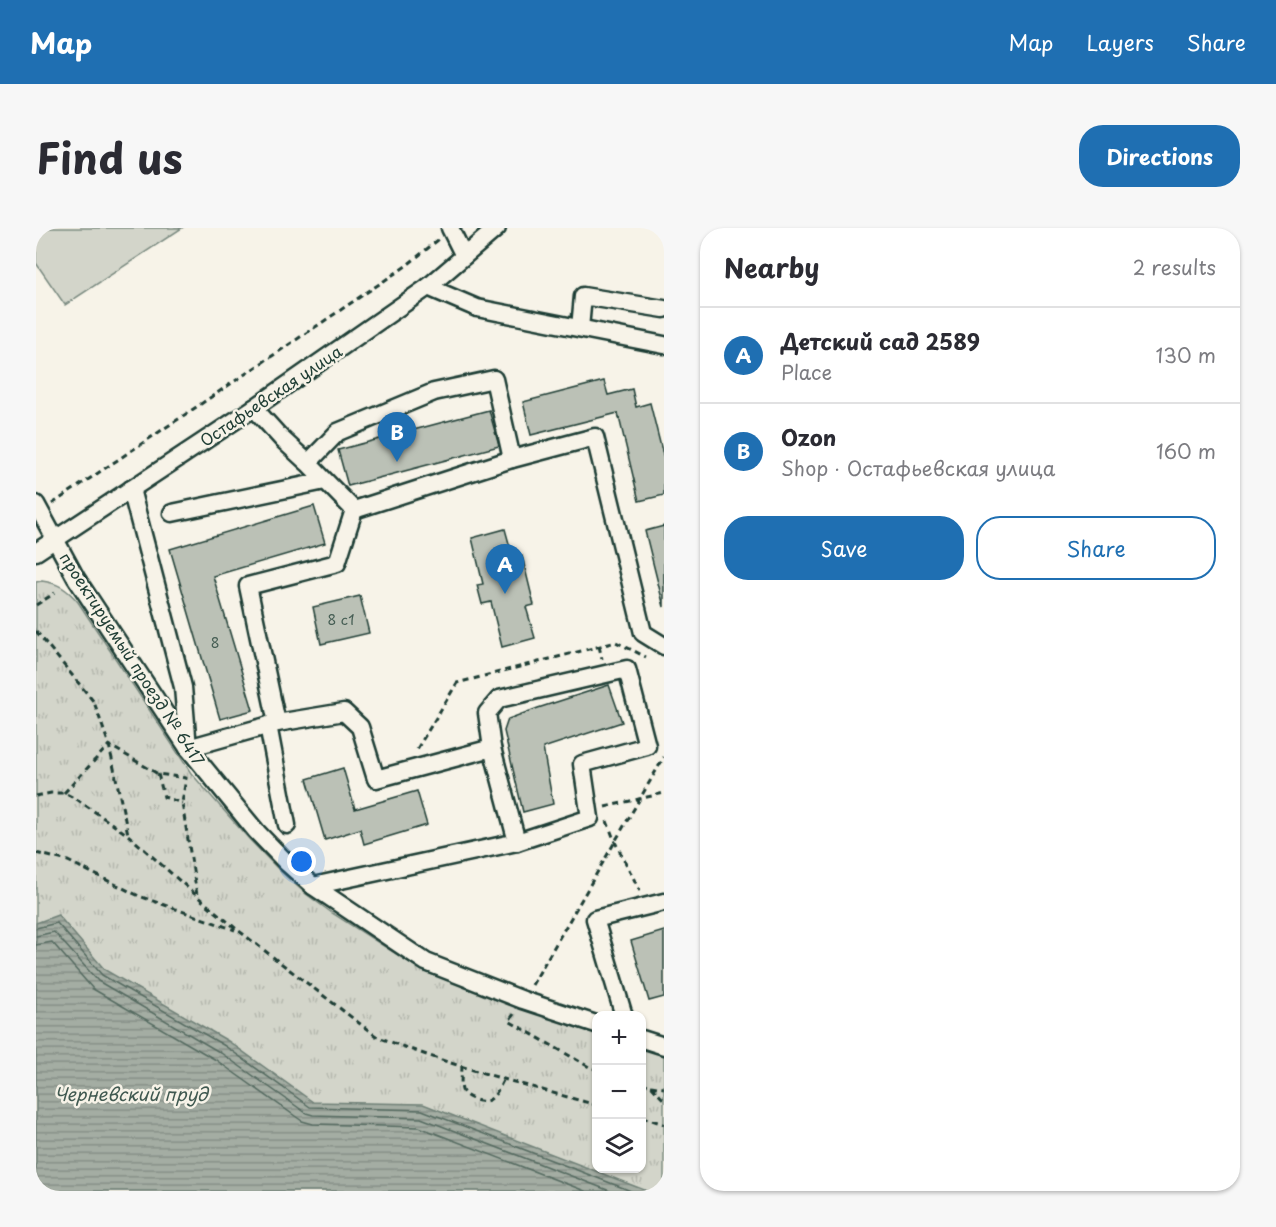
<!DOCTYPE html>
<html lang="en">
<head>
<meta charset="utf-8">
<style>
  :root { --surface:#fff; --page:#f7f7f7; --text:#2b2b33; --muted:#7c7c81; --line:#e1e1e2; --accent:#1f6fb2 }
  body { margin:0; font-family:"Playpen Sans",sans-serif; background:var(--page); color:var(--text) }
  .controls { position:absolute; right:18px; bottom:18px; display:grid; overflow:hidden; border-radius:12px; box-shadow:0 2px 4px #0004 }
  .controls button { width:54px; height:54px; display:grid; place-items:center; padding:0; border:0; border-bottom:2px solid var(--line); background:var(--surface); color:var(--text); font:30px sans-serif }
  .you { position:absolute; left:266px; top:634px; width:21px; height:21px; margin:-15px; border:4px solid #fff; border-radius:50%; background:#1a73e8; box-shadow:0 0 0 9px #1a73e833 }
  .badge { display:grid; place-items:center; width:39px; height:39px; border-radius:50%; background:var(--accent); color:#fff; font-size:20px; font-weight:700 }
  .pin { position:absolute; translate:-50% -50px; filter:drop-shadow(0 2px 3px #0008) }
  .pin::after { content:''; position:absolute; top:32px; width:21px; height:18px; background:inherit; clip-path:polygon(0 0,100% 0,50% 100%) }
  .list { margin:0; padding:0; list-style:none }
  h2 { display:flex; justify-content:space-between; align-items:center; height:78px; margin:0; padding:0 24px; font-size:26px }
  h2 small { font-size:20px; font-weight:400; color:var(--muted) }
  .list li { display:grid; grid-template-columns:39px 1fr auto; gap:18px; align-items:center; box-sizing:border-box; height:96px; padding:0 24px; border-top:2px solid var(--line) }
  .list b { display:block; font-size:22px; white-space:nowrap }
  .list p { margin:0; font-size:20px; white-space:nowrap; color:var(--muted) }
  .list em { font-size:20px; font-style:normal; color:var(--muted) }
  .actions { display:flex; gap:12px; padding:18px 24px }
  .actions a { flex:1; padding:14px 0; border:2px solid var(--accent); border-radius:24px; text-align:center; font-size:21px; color:var(--accent) }
  .actions .main { background:var(--accent); color:#fff }
  .icon { flex:none; width:33px; height:33px; fill:none; stroke:currentColor; stroke-width:2; stroke-linecap:round; stroke-linejoin:round }
  .map { position:relative; flex:none; width:628px; height:963px; overflow:hidden; border-radius:24px }
  header { display:flex; align-items:center; gap:36px; box-sizing:border-box; height:84px; padding:0 30px; background:var(--accent); color:#fff }
  header strong { font-size:28px }
  nav { display:flex; gap:33px; margin-inline-start:auto; font-size:21px }
  .intro { display:flex; align-items:center; justify-content:space-between; box-sizing:border-box; height:144px; padding:0 36px }
  h1 { margin:0; font-size:42px }
  .button { padding:15px 27px; border-radius:24px; background:var(--accent); color:#fff; font-size:21px; font-weight:700 }
  main { display:flex; gap:36px; padding:0 36px }
  aside { flex:1; background:var(--surface); border-radius:24px; box-shadow:0 2px 4px #0004 }
  .map>svg:first-child { display:block }
</style>
</head>
<body>
<header>
<strong>Map</strong>
<nav><a>Map</a><a>Layers</a><a>Share</a></nav>
</header>
<div class="intro"><h1>Find us</h1><a class="button">Directions</a></div>
<main>
<div class="map">
<svg width="628" height="963" viewBox="0 0 628 963">
  <defs>
    <pattern id="park-tufts" width="24" height="20" patternUnits="userSpaceOnUse" patternTransform="scale(1.5)"><rect width="24" height="20" fill="#d3d5ca"/><path d="M3 7l-1-3M5 7V3M7 7l1-3M15 17l-1-3M17 17v-4M19 17l1-3" fill="none" stroke="#b5b8ae"/></pattern>
    <pattern id="water-rules" width="6" height="5" patternUnits="userSpaceOnUse" patternTransform="scale(1.5)"><rect width="6" height="5" fill="#a4ada3"/><path d="M0 2.5h6" fill="none" stroke="#858e86"/></pattern>
  </defs>
  <rect width="100%" height="100%" fill="#f7f3e8"/>
  <filter id="ink" filterUnits="userSpaceOnUse"><feTurbulence type="fractalNoise" baseFrequency=".0167" numOctaves="2"/><feDisplacementMap in="SourceGraphic" scale="12" xChannelSelector="R" yChannelSelector="G"/><feConvolveMatrix kernelMatrix="1 2 1 2 8 2 1 2 1" color-interpolation-filters="sRGB"/></filter>
  <g filter="url(#ink)">
    <path fill="url(#park-tufts)" stroke="#79897f" stroke-width="1.5" d="M 6,353 C 22,355 31,361 42,374 L 155,545 L 213,611 L 243,642 L 270,666 L 296,685 L 379,738 L 477,776 L 560,804 L 560,940 L 606,940 L 606,818 L 628,825 L 628,963 L 0,963 L 0,354 Z"/>
    <path fill="#d3d5ca" stroke="#79897f" stroke-width="1.5" d="M 0,0 L 146,0 L 29,77 L 0,35 Z"/>
    <path fill="url(#water-rules)" stroke="#6f8077" stroke-width="1.5" d="M 22,687 L 69,742 L 192,813 L 277,874 L 387,876 L 611,963 L 0,963 L 0,695 Z"/>
    <g fill="none" stroke-linecap="round" stroke-linejoin="round">
      <g stroke="#546a60" stroke-width="1.5">
        <path d="M 0,700 L 21,695 L 66,747 L 189,818 L 274,879 L 386,882 L 595,963"/>
        <path d="M 0,708 L 18,704 L 62,753 L 185,825 L 270,885 L 277,887 L 385,890 L 574,963"/>
        <path d="M 0,717 L 16,714 L 57,761 L 180,832 L 266,893 L 277,896 L 383,899 L 549,963"/>
      </g>
    </g>
    <g fill="#bbc1b6" stroke="#1f3d34" stroke-width="1.5">
      <path d="M 568,153 L 572,167 L 596,161 L 600,179 L 614,175 L 628,231 L 628,267 L 603,273 L 582,185 L 495,207 L 487,174 Z"/>
      <path d="M 453,182 L 463,218 L 312,258 L 302,222 Z"/>
      <path d="M 278,278 L 289,315 L 177,348 L 217,482 L 184,491 L 134,321 Z"/>
      <path d="M 628,298 L 628,379 L 609,303 Z"/>
      <path d="M 469,301 L 477,330 L 486,328 L 498,377 L 490,379 L 499,410 L 466,419 L 455,374 L 446,376 L 441,357 L 447,356 L 436,310 Z"/>
      <path d="M 324,368 L 333,405 L 285,416 L 277,379 Z"/>
      <path d="M 573,457 L 586,494 L 507,520 L 517,576 L 487,584 L 468,503 L 472,491 L 502,480 Z"/>
      <path d="M 307,540 L 319,581 L 381,563 L 391,597 L 328,616 L 324,601 L 289,612 L 271,551 Z"/>
      <path d="M 628,703 L 628,769 L 613,773 L 595,713 Z"/>
    </g>
    <g fill="none" stroke-linecap="round" stroke-linejoin="round">
      <defs>
        <g id="minor">
          <path d="M 414,0 L 428,28"/>
          <path d="M 392,59 L 441,80 L 628,117"/>
          <path d="M 544,100 L 547,68 L 628,81"/>
          <path d="M 218,180 L 246,211 L 272,235 L 302,204 L 398,164 L 458,151 L 476,231 L 318,282 L 272,235"/>
          <path d="M 476,231 L 559,209 L 607,405 L 628,418"/>
          <path d="M 95,261 L 147,459 L 152,520 L 241,495 L 212,358 L 301,335 L 318,282"/>
          <path d="M 0,276 L 40,350 L 152,520 L 220,603 L 250,634 L 277,658 L 390,734 L 487,772 L 560,796"/>
          <path d="M 136,285 L 289,253"/>
          <path d="M 0,324 L 218,180 L 392,59 L 461,0"/>
          <path d="M 241,495 L 308,484 L 324,499 L 340,551 L 456,520 L 481,614 L 277,658"/>
          <path d="M 232,497 L 251,597"/>
          <path d="M 456,520 L 451,485 L 463,471 L 591,441 L 611,518 L 546,536 L 554,590 L 481,614"/>
          <path d="M 588,788 L 559,691 L 628,674"/>
          <path d="M 606,811 L 628,818"/>
        </g>
      </defs>
      <use href="#minor" stroke="#1f3d34" stroke-width="21"/>
      <g stroke="#1f3d34" stroke-width="3" stroke-dasharray="6 4.5" stroke-linecap="butt">
        <path d="M 16,276 L 370,38 L 402,12"/>
        <path d="M 0,377 L 19,365"/>
        <path d="M 0,403 L 58,474 L 73,517 L 92,606"/>
        <path d="M 563,418 L 566,431"/>
        <path d="M 381,521 L 421,455 L 580,414 L 610,429"/>
        <path d="M 122,546 L 128,569 L 146,575"/>
        <path d="M 28,565 L 73,517 L 122,546 L 150,550 L 146,575 L 161,667"/>
        <path d="M 0,568 L 15,565 L 28,565 L 42,572 L 92,607 L 162,669 L 203,703 L 340,808 C 411,837 486,856 560,877"/>
        <path d="M 569,579 L 628,565"/>
        <path d="M 571,593 L 579,614 L 604,663"/>
        <path d="M 0,625 L 32,633 L 103,668 L 199,702"/>
        <path d="M 496,757 L 628,529"/>
        <path d="M 478,786 L 473,793 L 555,840 L 560,841"/>
        <path d="M 426,838 C 426,845 424,855 426,862 C 428,867 432,869 437,871 C 456,879 460,865 468,851"/>
        <path d="M 606,855 L 615,858 L 628,872"/>
        <path d="M 615,858 L 628,860"/>
        <path d="M 606,889 L 628,896"/>
      </g>
      <use href="#minor" stroke="#f7f3e8" stroke-width="16"/>
    </g>
  </g>
  <g text-anchor="middle" stroke-width="5" stroke-linejoin="round" paint-order="stroke">
    <g font-size="14" fill="#465e54">
      <text x="305" y="397">8 с1</text>
      <text x="179" y="420">8</text>
    </g>
    <g font-size="16" fill="#1f3d34" stroke="#f7f3e8">
      <text transform="translate(235 168) rotate(-34)" y="6">Остафьевская улица</text>
      <text transform="translate(96 431) rotate(57)" y="6">проектируемый проезд № 6417</text>
    </g>
    <g font-size="18" font-style="italic" fill="#405950" stroke="#f7f3e8">
      <text x="95" y="873">Черневский пруд</text>
    </g>
  </g>
</svg>
<div class="controls">
<button>+</button>
<button>−</button>
<button><svg class="icon" aria-label="layers" viewBox="0 0 24 24"><path d="M12 4l9 5-9 5-9-5zM3 14l9 5 9-5"/></svg></button>
</div>
<div class="you"></div>
<div class="pin badge" style="left:469px;top:366px">A</div>
<div class="pin badge" style="left:361px;top:234px">B</div>
</div>
<aside>
<h2>Nearby<small>2 results</small></h2>
<ul class="list">
<li><span class="badge">A</span><div><b>Детский сад 2589</b><p>Place</p></div><em>130 m</em></li>
<li><span class="badge">B</span><div><b>Ozon</b><p>Shop · Остафьевская улица</p></div><em>160 m</em></li>
</ul>
<div class="actions"><a class="main">Save</a><a>Share</a></div>
</aside>
</main>
</body>
</html>
